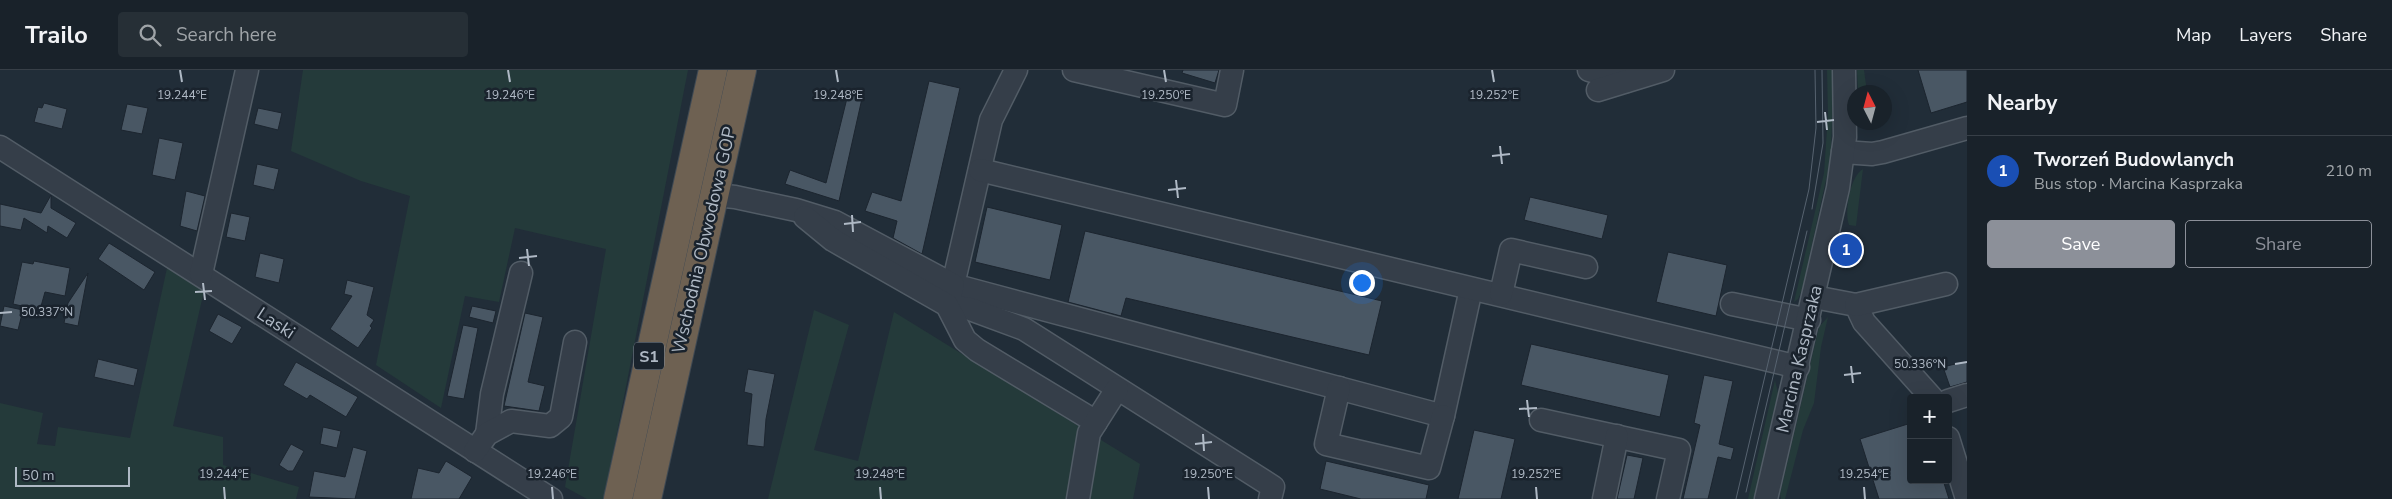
<!DOCTYPE html>
<html lang="en">
<head>
<meta charset="utf-8">
<style>
  :root { --surface:#19222a; --page:#262f36; --text:#f1f3f6; --muted:#9fa4a8; --line:#373f47; --accent:#8c9099 }
  body { margin:0; font-family:"Nunito Sans",sans-serif; background:var(--page); color:var(--text) }
  .controls { position:absolute; right:15px; bottom:15px; display:grid; overflow:hidden; border-radius:5px; box-shadow:0 5px 20px #0002 }
  .controls button { width:45px; height:45px; display:grid; place-items:center; padding:0; border:0; border-bottom:1px solid var(--line); background:var(--surface); color:var(--text); font:25px sans-serif }
  .compass { position:absolute; left:1847px; top:15px; width:45px; height:45px; border-radius:50%; background:var(--surface); box-shadow:0 5px 20px #0002; rotate:354deg }
  .scale { position:absolute; left:15px; bottom:12px; width:115px; box-sizing:border-box; padding-left:5px; border:2px solid #afb9c5; border-top:0; font-size:14px; line-height:18px; white-space:nowrap; color:#afb9c5; -webkit-text-stroke:4px #1a232d; paint-order:stroke }
  .you { position:absolute; left:1361px; top:212px; width:18px; height:18px; margin:-12px; border:4px solid #fff; border-radius:50%; background:#1a73e8; box-shadow:0 0 0 8px #1a73e833 }
  .badge { display:grid; place-items:center; width:32px; height:32px; border-radius:50%; background:var(--accent); color:#fff; font-size:16px; font-weight:700 }
  .pin { position:absolute; translate:-50% -50%; border:2px solid #fff; box-shadow:0 1px 5px #0006 }
  .list { margin:0; padding:0; list-style:none }
  h2 { display:flex; justify-content:space-between; align-items:center; height:65px; margin:0; padding:0 20px; font-size:21px }
  h2 small { font-size:16px; font-weight:400; color:var(--muted) }
  .list li { display:grid; grid-template-columns:32px 1fr auto; gap:15px; align-items:center; box-sizing:border-box; height:70px; padding:0 20px; border-top:1px solid var(--line) }
  .list b { display:block; font-size:19px; white-space:nowrap }
  .list p { margin:0; font-size:16px; white-space:nowrap; color:var(--muted) }
  .list em { font-size:16px; font-style:normal; color:var(--muted) }
  .actions { display:flex; gap:10px; padding:15px 20px }
  .actions a { flex:1; padding:11px 0; border:1px solid var(--accent); border-radius:5px; text-align:center; font-size:18px; color:var(--accent) }
  .actions .main { background:var(--accent); color:#fff }
  .icon { flex:none; width:28px; height:28px; fill:none; stroke:currentColor; stroke-width:2; stroke-linecap:round; stroke-linejoin:round }
  .map { position:relative; flex:none; width:1967px; height:429px; overflow:hidden }
  header { display:flex; align-items:center; gap:30px; box-sizing:border-box; height:70px; padding:0 25px; background:var(--surface); border-bottom:1px solid var(--line) }
  header strong { font-size:24px }
  nav { display:flex; gap:28px; margin-inline-start:auto; font-size:18px }
  .search { width:350px; height:45px; background:var(--page); display:flex; align-items:center; gap:12px; box-sizing:border-box; padding:0 18px; border-radius:5px; color:var(--muted); font-size:19px }
  main { display:flex }
  aside { flex:1; background:var(--surface) }
  .map>svg:first-child { display:block }
</style>
</head>
<body>
<header>
<strong>Trailo</strong>
<div class="search"><svg class="icon" aria-label="search" viewBox="0 0 24 24"><circle cx="10" cy="10" r="6"/><path d="M15 15l6 6"/></svg>Search here</div>
<nav><a>Map</a><a>Layers</a><a>Share</a></nav>
</header>
<main>
<div class="map">
<svg width="1967" height="429" viewBox="0 0 1967 429">
  <rect width="100%" height="100%" fill="#212d38"/>
  <g fill="#243a3a">
    <path d="M 303,0 L 688,0 L 604,429 L 587,429 L 565,417 L 606,179 L 515,158 L 499,232 L 465,226 L 441,338 L 376,295 L 410,126 L 361,111 L 291,81 Z"/>
    <path d="M 1827,0 L 1833,0 L 1833,5 L 1831,87 L 1802,220 L 1798,229 L 1794,232 L 1824,103 L 1828,44 Z"/>
    <path d="M 1857,0 L 1864,0 L 1867,22 L 1858,22 Z"/>
    <path d="M 1863,99 L 1856,156 L 1849,155 C 1844,142 1850,106 1863,99 Z"/>
    <path d="M 167,198 L 204,221 L 173,356 L 223,367 L 223,395 L 299,417 L 296,429 L 0,429 L 0,333 L 43,343 L 37,374 L 55,376 L 58,357 L 130,368 Z"/>
    <path d="M 814,240 L 849,255 L 814,380 L 858,391 L 894,242 L 1140,394 L 1133,429 L 768,429 Z"/>
    <path d="M 1828,247 L 1821,277 L 1814,333 L 1803,360 L 1785,429 L 1781,429 L 1780,424 L 1819,257 Z"/>
    <path d="M 1775,310 L 1778,323 L 1754,429 L 1748,429 Z"/>
  </g>
  <g fill="#495764" stroke="#1c252f">
    <path d="M 1183,0 L 1219,0 L 1215,13 L 1182,3 Z"/>
    <path d="M 1918,0 L 1967,0 L 1967,32 L 1931,43 Z"/>
    <path d="M 929,11 L 960,18 L 922,184 L 893,168 L 897,151 L 865,141 L 872,122 L 901,131 Z"/>
    <path d="M 849,20 L 863,24 L 839,131 L 785,114 L 790,100 L 826,113 Z"/>
    <path d="M 44,33 L 67,39 L 62,59 L 34,52 L 38,37 L 42,38 Z"/>
    <path d="M 127,34 L 148,38 L 142,64 L 121,60 Z"/>
    <path d="M 258,38 L 282,43 L 278,60 L 254,54 Z"/>
    <path d="M 159,68 L 183,73 L 175,110 L 152,105 Z"/>
    <path d="M 257,94 L 279,99 L 274,120 L 253,115 Z"/>
    <path d="M 186,121 L 205,126 L 197,161 L 180,156 Z"/>
    <path d="M 51,125 L 51,138 L 76,153 L 67,168 L 48,156 L 47,163 L 24,148 L 21,160 L 0,156 L 0,134 L 41,143 Z"/>
    <path d="M 1530,127 L 1608,145 L 1602,169 L 1524,150 Z"/>
    <path d="M 987,137 L 1062,155 L 1050,210 L 975,192 Z"/>
    <path d="M 231,143 L 250,147 L 245,171 L 226,167 Z"/>
    <path d="M 1085,161 L 1382,231 L 1369,285 L 1126,228 L 1121,246 L 1068,232 Z"/>
    <path d="M 109,173 L 155,202 L 144,220 L 98,189 Z"/>
    <path d="M 1668,182 L 1727,195 L 1716,246 L 1656,232 Z"/>
    <path d="M 260,183 L 284,189 L 279,213 L 255,207 Z"/>
    <path d="M 34,191 L 70,198 L 65,226 L 45,222 L 40,240 L 13,234 L 22,192 L 33,194 Z"/>
    <path d="M 88,203 L 78,256 L 64,253 L 68,233 Z"/>
    <path d="M 347,210 L 374,217 L 367,245 L 374,250 L 370,256 L 372,258 L 358,278 L 330,259 L 352,226 L 344,224 Z"/>
    <path d="M 4,236 L 23,240 L 18,260 L 0,256 Z"/>
    <path d="M 472,236 L 496,241 L 493,253 L 469,247 Z"/>
    <path d="M 525,243 L 543,247 L 528,312 L 545,316 L 539,341 L 504,336 Z"/>
    <path d="M 218,244 L 242,257 L 232,274 L 209,261 Z"/>
    <path d="M 463,255 L 478,258 L 464,329 L 447,326 Z"/>
    <path d="M 1531,274 L 1669,305 L 1660,347 L 1521,315 Z"/>
    <path d="M 98,289 L 138,299 L 134,316 L 94,307 Z"/>
    <path d="M 1967,291 L 1967,312 L 1950,317 L 1943,297 Z"/>
    <path d="M 296,292 L 358,327 L 346,347 L 310,325 L 307,329 L 283,315 Z"/>
    <path d="M 748,299 L 775,304 L 766,349 L 764,377 L 747,375 L 752,324 L 744,322 Z"/>
    <path d="M 1704,305 L 1733,311 L 1719,374 L 1734,378 L 1731,390 L 1718,387 L 1708,429 L 1683,429 L 1700,355 L 1694,353 Z"/>
    <path d="M 1911,353 L 1911,410 L 1943,410 L 1949,429 L 1879,429 L 1860,369 Z"/>
    <path d="M 323,357 L 341,361 L 337,378 L 320,374 Z"/>
    <path d="M 1474,360 L 1515,369 L 1501,429 L 1458,429 Z"/>
    <path d="M 291,374 L 304,381 L 293,401 L 288,401 L 279,395 Z"/>
    <path d="M 353,377 L 367,381 L 355,429 L 309,427 L 314,401 L 345,407 Z"/>
    <path d="M 1627,385 L 1643,388 L 1634,429 L 1617,429 Z"/>
    <path d="M 446,391 L 472,407 L 459,429 L 411,429 L 418,398 L 439,403 Z"/>
    <path d="M 1326,391 L 1429,415 L 1426,429 L 1361,429 L 1320,419 Z"/>
  </g>
  <g fill="none" stroke-linecap="round" stroke-linejoin="round">
    <defs>
      <g id="minor">
        <path d="M 1016,0 L 991,50 L 953,215 L 1443,346 L 1471,219"/>
        <path d="M 1074,0 L 1225,35 L 1232,0"/>
        <path d="M 1589,0 L 1626,11"/>
        <path d="M 1598,20 L 1663,0"/>
        <path d="M 0,77 L 551,429"/>
        <path d="M 1843,82 L 1872,84 L 1883,82 L 1967,58"/>
        <path d="M 980,100 L 1798,297"/>
        <path d="M 715,125 L 735,127 L 796,140 L 835,152 L 953,215 L 947,235 L 970,239 L 1024,259 L 1273,417 L 1270,429"/>
        <path d="M 805,147 L 833,170 L 947,235 L 965,270 L 977,280 L 1096,352"/>
        <path d="M 201,204 L 247,0"/>
        <path d="M 1501,224 L 1511,180 L 1586,197"/>
        <path d="M 1814,227 L 1856,235 L 1864,252 L 1932,328"/>
        <path d="M 1732,234 L 1809,250"/>
        <path d="M 1856,235 L 1946,214"/>
        <path d="M 1339,318 L 1326,374 L 1429,398 L 1443,346"/>
        <path d="M 1948,331 L 1967,325"/>
        <path d="M 1541,350 L 1679,380 L 1668,429"/>
        <path d="M 487,364 L 492,324 L 521,203"/>
        <path d="M 1948,368 L 1967,429"/>
        <path d="M 475,381 L 487,364 L 511,351 L 550,356 L 561,347 L 575,272"/>
        <path d="M 1078,429 L 1089,363 L 1117,319"/>
        <path d="M 1604,429 L 1617,366"/>
        <path d="M 1766,429 L 1838,118 L 1845,67 L 1844,0"/>
      </g>
      <g id="highway">
        <path d="M 618,429 L 713,0"/>
        <path d="M 647,429 L 742,0"/>
      </g>
    </defs>
    <use href="#minor" stroke="#525c66" stroke-width="25"/>
    <use href="#highway" stroke="#3f4953" stroke-width="30"/>
    <use href="#minor" stroke="#353e49" stroke-width="22"/>
    <use href="#highway" stroke="#6e6152" stroke-width="28"/>
    <g stroke="#576370" stroke-width="1">
      <path d="M 1812,139 L 1823,73 L 1822,0"/>
      <path d="M 1746,422 L 1807,161"/>
      <path d="M 1736,429 L 1809,119 L 1816,58 L 1815,0"/>
    </g>
  </g>
  <path fill="none" stroke="#afb9c5" stroke-width="2" d="M 180,0 L 182,12M 508,0 L 510,12M 836,0 L 838,12M 1164,0 L 1166,12M 1492,0 L 1494,12M 1825,42 L 1827,60M 1817,52 L 1834,50M 1500,76 L 1502,94M 1492,86 L 1510,84M 1176,110 L 1178,128M 1168,120 L 1186,118M 852,145 L 853,162M 844,154 L 861,152M 527,179 L 529,196M 519,188 L 537,186M 203,213 L 205,230M 195,222 L 212,221M 0,243 L 12,242M 1955,294 L 1967,292M 1851,296 L 1853,313M 1844,305 L 1861,303M 1527,330 L 1529,347M 1519,339 L 1537,338M 1203,364 L 1204,381M 1195,374 L 1212,372M 224,417 L 225,429M 552,417 L 553,429M 880,417 L 881,429M 1208,417 L 1209,429M 1536,417 L 1537,429M 1864,417 L 1865,429"/>
  <g text-anchor="middle" stroke-width="5" stroke-linejoin="round" paint-order="stroke">
    <rect fill="#1a232d" stroke="#828c97" stroke-width="1" x="634" y="272.5" width="30" height="27" rx="4"/>
    <g font-size="16" font-weight="bold" fill="#afb9c5">
      <text x="649" y="292">S1</text>
    </g>
    <g font-size="18" fill="#afb9c5" stroke="#1a232d">
      <text transform="translate(704 170) rotate(-77)" y="6">Wschodnia Obwodowa GOP</text>
      <text transform="translate(276 253) rotate(33)" y="6">Laski</text>
      <text transform="translate(1799 289) rotate(-77)" y="6">Marcina Kasprzaka</text>
    </g>
  </g>
  <g font-size="12" text-anchor="middle" fill="#afb9c5" stroke="#1a232d" stroke-width="5" stroke-linejoin="round" paint-order="stroke">
    <text x="182" y="29">19.244°E</text>
    <text x="510" y="29">19.246°E</text>
    <text x="838" y="29">19.248°E</text>
    <text x="1166" y="29">19.250°E</text>
    <text x="1494" y="29">19.252°E</text>
    <text x="47" y="246">50.337°N</text>
    <text x="1920" y="298">50.336°N</text>
    <text x="224" y="408">19.244°E</text>
    <text x="552" y="408">19.246°E</text>
    <text x="880" y="408">19.248°E</text>
    <text x="1208" y="408">19.250°E</text>
    <text x="1536" y="408">19.252°E</text>
    <text x="1864" y="408">19.254°E</text>
  </g>
</svg>
<div class="controls">
<button>+</button>
<button>−</button>
</div>
<svg class="compass" viewBox="-18 -18 36 36"><path d="M0-13l5 13h-10z" fill="#e53935"/><path d="M0 13l5-13h-10z" fill="#9fa4a8"/></svg>
<div class="scale">50 m</div>
<div class="you"></div>
<div class="pin badge" style="left:1846px;top:180px;background:#1a4fb4">1</div>
</div>
<aside>
<h2>Nearby<small></small></h2>
<ul class="list">
<li><span class="badge" style="background:#1a4fb4">1</span><div><b>Tworzeń Budowlanych</b><p>Bus stop · Marcina Kasprzaka</p></div><em>210 m</em></li>
</ul>
<div class="actions"><a class="main">Save</a><a>Share</a></div>
</aside>
</main>
</body>
</html>
